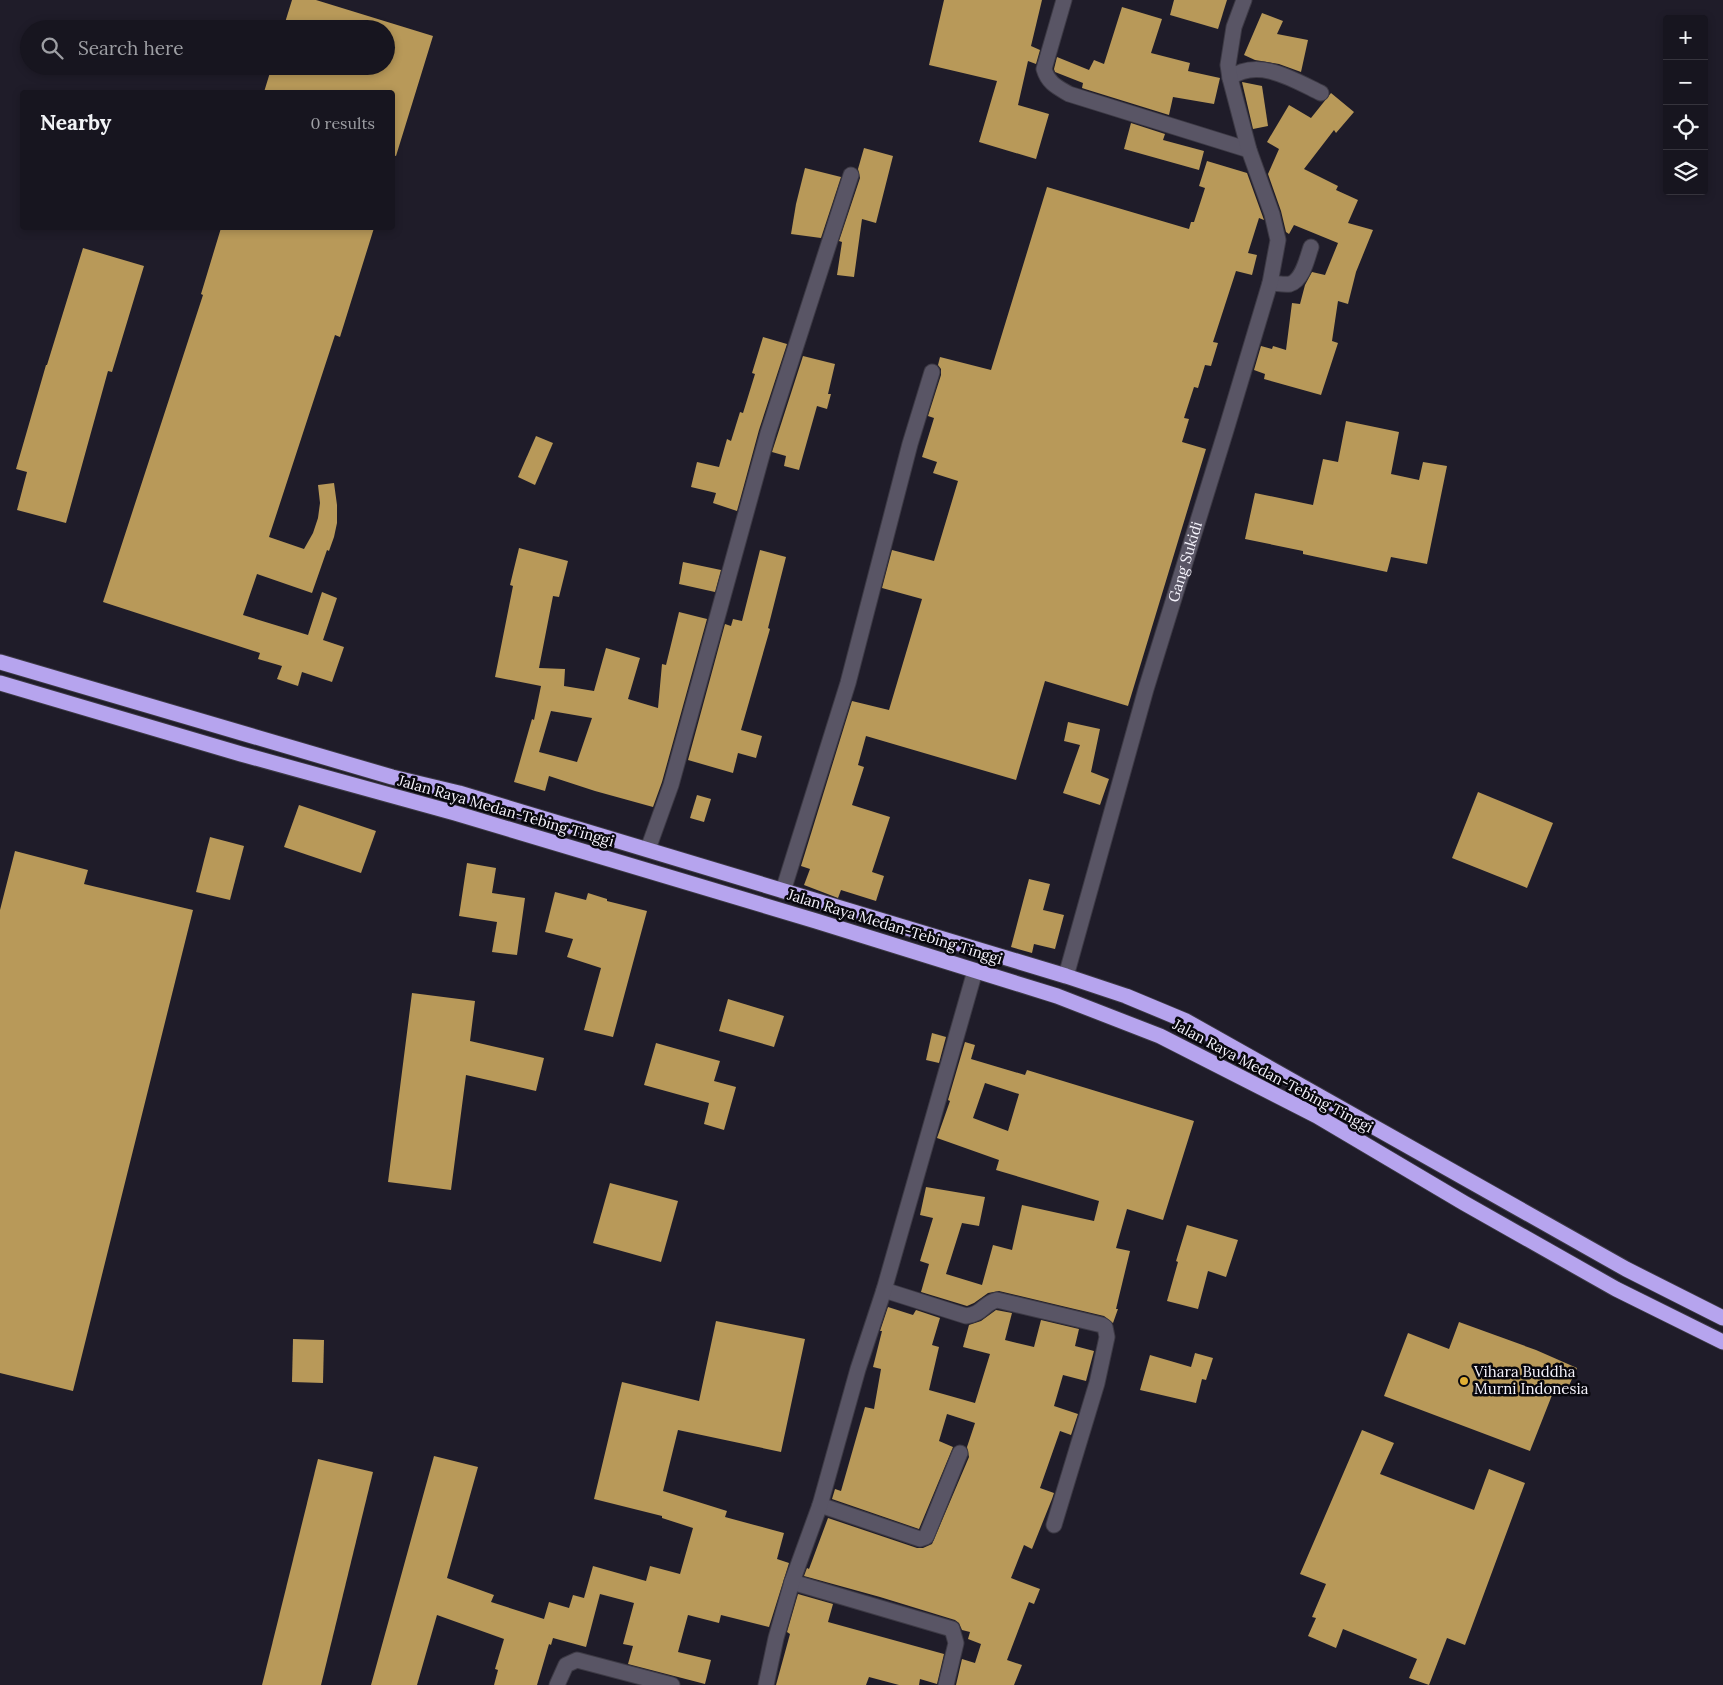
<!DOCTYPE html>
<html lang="en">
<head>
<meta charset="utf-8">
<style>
  :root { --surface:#17151f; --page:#201e28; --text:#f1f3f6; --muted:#9e9fa4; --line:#36343d }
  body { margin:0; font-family:Lora,serif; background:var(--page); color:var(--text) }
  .controls { position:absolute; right:15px; top:15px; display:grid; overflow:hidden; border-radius:5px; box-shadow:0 2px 8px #0003 }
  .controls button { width:45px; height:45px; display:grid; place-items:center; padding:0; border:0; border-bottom:1px solid var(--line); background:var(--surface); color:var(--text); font:25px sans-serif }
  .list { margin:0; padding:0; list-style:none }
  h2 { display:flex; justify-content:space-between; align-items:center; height:65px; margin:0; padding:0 20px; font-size:21px }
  h2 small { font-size:16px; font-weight:400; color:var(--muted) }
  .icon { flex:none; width:28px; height:28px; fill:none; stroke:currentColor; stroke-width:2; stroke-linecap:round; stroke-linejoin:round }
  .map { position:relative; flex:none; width:1723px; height:1685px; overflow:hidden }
  .search { position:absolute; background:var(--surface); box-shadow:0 2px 8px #0003; left:20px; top:20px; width:375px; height:55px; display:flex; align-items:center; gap:12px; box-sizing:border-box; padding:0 18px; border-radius:28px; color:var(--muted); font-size:19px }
  .panel { position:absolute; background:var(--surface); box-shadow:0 2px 8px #0003; left:20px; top:90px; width:375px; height:140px; border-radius:5px }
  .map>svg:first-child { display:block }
</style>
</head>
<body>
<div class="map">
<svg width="1723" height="1685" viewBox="0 0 1723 1685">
  <rect width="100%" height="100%" fill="#1f1c29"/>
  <g fill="#b89959" fill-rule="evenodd">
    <path d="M 292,0 L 316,0 L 433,36 L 396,156 L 392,155 L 392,92 L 264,92 L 272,66 L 386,66 L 386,29 L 283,29 Z"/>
    <path d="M 944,0 L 1042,0 L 1031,46 L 1040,50 L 1036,64 L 1028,61 L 1018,105 L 1049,114 L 1036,159 L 979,142 L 997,81 L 929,65 Z"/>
    <path d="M 1174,0 L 1227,0 L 1218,29 L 1170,15 Z"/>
    <path d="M 1122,7 L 1162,19 L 1151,53 L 1190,63 L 1188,71 L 1220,78 L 1214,104 L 1173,97 L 1169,115 L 1085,89 L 1082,88 L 1083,83 L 1055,72 L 1054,69 L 1057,57 L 1089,70 L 1094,60 L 1104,64 Z"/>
    <path d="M 1262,13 L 1283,21 L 1277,34 L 1308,40 L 1301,72 L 1279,64 L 1255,60 L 1244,55 Z"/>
    <path d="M 1242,82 L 1262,86 L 1268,126 L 1253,129 Z"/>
    <path d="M 1331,93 L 1354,112 L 1336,133 L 1334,130 L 1304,169 L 1338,186 L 1336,190 L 1358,200 L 1348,223 L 1373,230 L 1356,272 L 1348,304 L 1338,301 L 1332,341 L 1338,343 L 1321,395 L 1264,379 L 1265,374 L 1254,370 L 1261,346 L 1272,349 L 1273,346 L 1286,350 L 1292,303 L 1300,304 L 1305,285 L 1312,272 L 1325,275 L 1338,243 L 1294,225 L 1289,234 L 1286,232 L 1281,211 L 1268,174 L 1279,149 L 1267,142 L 1289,105 L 1311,118 Z"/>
    <path d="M 1131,123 L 1165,134 L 1163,140 L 1204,151 L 1199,170 L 1124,149 Z"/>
    <path d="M 864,148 L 893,156 L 876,223 L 862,219 L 854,277 L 837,275 L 842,242 L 839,241 L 860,178 L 858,169 Z"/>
    <path d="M 1207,161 L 1247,173 L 1264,220 L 1259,218 L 1248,253 L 1257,255 L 1252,275 L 1236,271 L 1213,342 L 1218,343 L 1211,366 L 1205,365 L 1198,388 L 1194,387 L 1184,418 L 1189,419 L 1182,442 L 1206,449 L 1128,706 L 1045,681 L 1016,780 L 866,736 L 858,765 L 864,767 L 852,805 L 890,817 L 872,872 L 884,876 L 876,901 L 841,890 L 838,898 L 804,885 L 810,869 L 801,866 L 852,701 L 889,710 L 922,599 L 882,588 L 892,550 L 934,561 L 958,481 L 933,473 L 937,462 L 922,457 L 934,418 L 928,416 L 941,375 L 941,369 L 938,365 L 940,357 L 991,370 L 1047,187 L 1189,229 L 1191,222 L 1194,222 L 1205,188 L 1199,186 Z"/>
    <path d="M 805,168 L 841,177 L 821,238 L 791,234 L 796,204 Z"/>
    <path d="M 221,228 L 374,228 L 340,337 L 335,335 L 269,537 L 304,549 L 313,533 L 318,518 L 320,503 L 318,485 L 334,483 L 337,505 L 337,523 L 334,537 L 329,551 L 327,550 L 312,593 L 257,574 L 243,615 L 308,635 L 322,592 L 337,598 L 323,640 L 344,647 L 332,682 L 302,672 L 298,686 L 277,679 L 282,666 L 258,659 L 260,653 L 103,602 L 203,295 L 201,294 Z"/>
    <path d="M 83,248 L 144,266 L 112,372 L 108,371 L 66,523 L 17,510 L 27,472 L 16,469 L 46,365 L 47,365 Z"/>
    <path d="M 763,337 L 787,344 L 759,430 L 737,511 L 713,503 L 716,493 L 691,487 L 697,462 L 719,467 L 727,439 L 731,441 L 740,412 L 743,413 L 755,374 L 752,373 Z"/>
    <path d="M 803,356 L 835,364 L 828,394 L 831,394 L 827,409 L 817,406 L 799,470 L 784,466 L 786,456 L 772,452 Z"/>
    <path d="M 1346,421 L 1399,432 L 1391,474 L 1419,480 L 1423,462 L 1447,466 L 1427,564 L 1391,557 L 1387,572 L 1303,554 L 1303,551 L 1245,539 L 1255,493 L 1313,505 L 1323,459 L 1338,462 Z"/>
    <path d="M 536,436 L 553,443 L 535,485 L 518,477 Z"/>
    <path d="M 519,548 L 568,561 L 559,597 L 553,596 L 539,668 L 565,669 L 564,686 L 594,691 L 606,648 L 640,658 L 628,699 L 658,708 L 662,664 L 666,665 L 679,612 L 707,619 L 662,782 L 653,807 L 595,791 L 549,776 L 545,791 L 514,782 L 532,719 L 534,720 L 541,686 L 495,677 L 513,586 L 510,585 ZM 551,711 L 592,718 L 577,762 L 539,752 Z"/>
    <path d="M 760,550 L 786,557 L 768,628 L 770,629 L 741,730 L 762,736 L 756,758 L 738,753 L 733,773 L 688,760 L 725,624 L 731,626 L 733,619 L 742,621 Z"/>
    <path d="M 683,562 L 721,570 L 715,592 L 679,584 Z"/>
    <path d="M 1068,722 L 1100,729 L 1091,772 L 1109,779 L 1100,805 L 1063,793 L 1080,745 L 1064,741 Z"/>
    <path d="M 1478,792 L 1553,823 L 1527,888 L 1452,858 Z"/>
    <path d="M 697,795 L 711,799 L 704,822 L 690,818 Z"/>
    <path d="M 299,805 L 376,831 L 361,873 L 284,847 Z"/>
    <path d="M 210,837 L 244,846 L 230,900 L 196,892 Z"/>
    <path d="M 15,851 L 88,870 L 84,884 L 193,910 L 73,1391 L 0,1373 L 0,910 Z"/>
    <path d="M 467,863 L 496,868 L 492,893 L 525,898 L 517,955 L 492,952 L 497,922 L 459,916 Z"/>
    <path d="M 1029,879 L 1050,884 L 1043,910 L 1064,915 L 1055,949 L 1034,944 L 1032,953 L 1011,947 Z"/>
    <path d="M 555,892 L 586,900 L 588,893 L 607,899 L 607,901 L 647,911 L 613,1037 L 584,1030 L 601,968 L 567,957 L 573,939 L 545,932 Z"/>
    <path d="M 412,993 L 475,1001 L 470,1041 L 544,1058 L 536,1091 L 466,1075 L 451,1190 L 388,1182 Z"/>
    <path d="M 728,999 L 784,1016 L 774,1047 L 719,1031 Z"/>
    <path d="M 932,1033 L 946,1037 L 939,1063 L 926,1060 Z"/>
    <path d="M 965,1042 L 975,1045 L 971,1059 L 1025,1075 L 1027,1070 L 1194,1121 L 1163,1220 L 1127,1209 L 1116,1248 L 1130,1251 L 1116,1309 L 1118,1309 L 1113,1323 L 1104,1316 L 999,1291 L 988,1293 L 974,1303 L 967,1306 L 921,1292 L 929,1264 L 920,1261 L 933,1218 L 920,1215 L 926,1187 L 985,1197 L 979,1226 L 962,1223 L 946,1274 L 982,1285 L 993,1245 L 1012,1250 L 1022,1205 L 1094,1221 L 1099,1201 L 996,1170 L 999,1160 L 937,1138 L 950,1101 L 948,1100 ZM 985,1083 L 1019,1094 L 1008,1131 L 973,1118 Z"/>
    <path d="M 656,1043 L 720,1061 L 714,1081 L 736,1087 L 724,1130 L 704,1124 L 709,1103 L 644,1085 Z"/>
    <path d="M 610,1183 L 678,1201 L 661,1262 L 593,1243 Z"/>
    <path d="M 1187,1225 L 1238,1240 L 1226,1277 L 1208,1271 L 1198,1309 L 1167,1301 L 1178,1262 L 1176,1261 Z"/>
    <path d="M 888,1307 L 913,1315 L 916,1310 L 940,1318 L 932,1345 L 939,1347 L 929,1390 L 975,1403 L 990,1354 L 963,1347 L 969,1325 L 981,1321 L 996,1310 L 1012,1313 L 1005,1340 L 1034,1347 L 1041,1320 L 1079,1329 L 1075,1346 L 1094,1351 L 1086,1381 L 1063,1375 L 1054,1406 L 1078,1414 L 1071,1435 L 1060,1431 L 1040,1488 L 1054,1493 L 1052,1499 L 1032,1549 L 1024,1545 L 1011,1578 L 1040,1589 L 1034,1604 L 1029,1602 L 1007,1660 L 1022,1665 L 1014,1685 L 956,1685 L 962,1659 L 975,1663 L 981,1644 L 968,1639 L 970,1632 L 962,1630 L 959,1623 L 955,1620 L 880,1597 L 804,1576 L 807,1568 L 809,1569 L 828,1518 L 917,1548 L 923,1548 L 932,1544 L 969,1457 L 967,1447 L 975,1423 L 947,1414 L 939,1441 L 953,1447 L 919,1529 L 832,1499 L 835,1489 L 841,1491 L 865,1407 L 874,1409 L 881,1369 L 873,1367 L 882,1331 L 880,1331 Z"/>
    <path d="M 716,1321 L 805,1339 L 781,1452 L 678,1430 L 663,1491 L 727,1511 L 725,1517 L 784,1533 L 777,1559 L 789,1563 L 769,1627 L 721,1615 L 719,1623 L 688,1615 L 678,1652 L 711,1660 L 705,1684 L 628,1664 L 633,1646 L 623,1644 L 634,1603 L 600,1594 L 586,1647 L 553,1638 L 551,1645 L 549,1644 L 537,1685 L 494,1685 L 498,1670 L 495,1669 L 504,1639 L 437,1615 L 417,1685 L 371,1685 L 434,1456 L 478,1467 L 447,1578 L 494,1595 L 491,1602 L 544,1619 L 549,1602 L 569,1608 L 573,1595 L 584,1598 L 593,1566 L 646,1581 L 650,1566 L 680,1574 L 693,1528 L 662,1518 L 662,1516 L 594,1499 L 622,1382 L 699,1401 Z"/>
    <path d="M 1459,1322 L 1536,1350 L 1577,1368 L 1567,1390 L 1556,1385 L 1530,1451 L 1384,1396 L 1408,1333 L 1449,1349 Z"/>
    <path d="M 293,1339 L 324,1340 L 323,1383 L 292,1382 Z"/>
    <path d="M 1195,1353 L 1213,1358 L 1206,1380 L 1202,1379 L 1196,1403 L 1140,1390 L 1150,1355 L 1191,1367 Z"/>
    <path d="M 1362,1430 L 1394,1443 L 1380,1474 L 1474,1510 L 1489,1469 L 1525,1483 L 1465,1645 L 1447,1638 L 1429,1685 L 1409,1678 L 1417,1659 L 1343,1629 L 1336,1648 L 1308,1636 L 1316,1618 L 1312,1617 L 1326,1584 L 1300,1574 Z"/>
    <path d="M 318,1459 L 373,1472 L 321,1685 L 262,1685 Z"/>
    <path d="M 798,1594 L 833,1604 L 828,1622 L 944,1654 L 937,1684 L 920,1679 L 919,1685 L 899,1685 L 869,1677 L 866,1685 L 776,1685 L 790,1634 L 787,1632 Z"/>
  </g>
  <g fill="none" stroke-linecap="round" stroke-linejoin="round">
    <defs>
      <g id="minor">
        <path d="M 1064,0 L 1044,69 C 1048,83 1057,87 1069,94 L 1249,150"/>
        <path d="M 1230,78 C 1258,57 1294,80 1321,93"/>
        <path d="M 1270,283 C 1276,283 1284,285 1290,284 C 1303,280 1307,258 1311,247"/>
        <path d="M 648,849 L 671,785 L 768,433 L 851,175"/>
        <path d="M 783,891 L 848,683 L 910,444 L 932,372"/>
        <path id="s1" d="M 1066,976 L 1146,689 L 1226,430 L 1270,283 L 1278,240 L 1272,214 L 1249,150 L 1230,78 L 1228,65 L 1234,27 L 1244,0"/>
        <path d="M 884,1290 L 966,1316 C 983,1314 984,1303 997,1300 L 1102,1325 L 1105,1327 L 1107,1337 L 1097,1383 L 1054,1525"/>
        <path d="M 820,1505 L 920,1539 L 926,1537 L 960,1453"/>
        <path d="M 792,1582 L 952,1629 L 956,1643 L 946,1685"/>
        <path d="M 557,1685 L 566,1665 L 577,1660 L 672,1685"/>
        <path d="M 766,1685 L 776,1638 L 792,1582 L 820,1505 L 858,1369 L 884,1290 L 975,971"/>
      </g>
      <g id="highway">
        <path d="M 0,662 L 392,777 L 459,793 L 1066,976 L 1126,996 L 1186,1021 L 1626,1269 L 1723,1318"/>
        <path d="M 0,683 L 241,754 L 455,813 L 816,921 L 1057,996 L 1160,1036 L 1317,1116 L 1464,1203 L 1616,1289 L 1723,1342"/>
      </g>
    </defs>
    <use href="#minor" stroke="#3d3a45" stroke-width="17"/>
    <use href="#highway" stroke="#3d3a45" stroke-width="17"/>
    <use href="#minor" stroke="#595565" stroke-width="15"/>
    <use href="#highway" stroke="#b6a4ee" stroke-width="15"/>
  </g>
  <circle fill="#e2af34" stroke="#08070d" stroke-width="2" cx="1464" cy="1381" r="5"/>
  <g text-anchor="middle" stroke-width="5" stroke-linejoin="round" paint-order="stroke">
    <g font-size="15" fill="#f5f3fc" stroke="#08070d">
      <text dy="5" stroke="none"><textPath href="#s1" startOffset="431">Gang Sukidi</textPath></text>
      <text transform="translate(506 811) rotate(16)" y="5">Jalan Raya Medan-Tebing Tinggi</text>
      <text transform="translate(895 927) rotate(17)" y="5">Jalan Raya Medan-Tebing Tinggi</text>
      <text transform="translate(1273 1076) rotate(28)" y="5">Jalan Raya Medan-Tebing Tinggi</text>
    </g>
    <g font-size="15" fill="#f5f3fc" stroke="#08070d" text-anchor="start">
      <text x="1474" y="1377">Vihara Buddha<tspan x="1474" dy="17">Murni Indonesia</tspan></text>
    </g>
  </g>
</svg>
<div class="controls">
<button>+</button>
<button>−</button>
<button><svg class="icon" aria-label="locate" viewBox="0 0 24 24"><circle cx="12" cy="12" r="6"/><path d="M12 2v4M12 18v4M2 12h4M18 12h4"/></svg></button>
<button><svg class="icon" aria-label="layers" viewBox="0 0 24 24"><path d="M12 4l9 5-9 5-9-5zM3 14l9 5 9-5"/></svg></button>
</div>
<div class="search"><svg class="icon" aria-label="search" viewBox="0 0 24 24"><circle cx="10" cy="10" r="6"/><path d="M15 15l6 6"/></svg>Search here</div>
<section class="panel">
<h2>Nearby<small>0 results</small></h2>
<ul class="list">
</ul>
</section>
</div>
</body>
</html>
